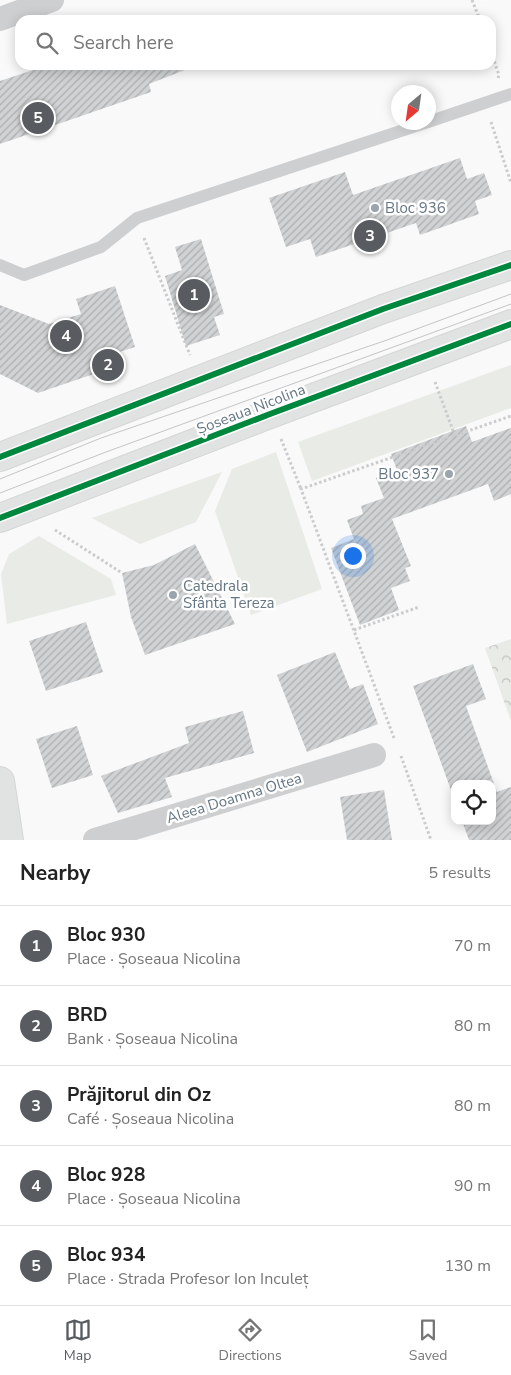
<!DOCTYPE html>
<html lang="en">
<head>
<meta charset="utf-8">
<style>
  :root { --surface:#fff; --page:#f2f2f2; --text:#222; --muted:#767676; --line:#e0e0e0; --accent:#585c60 }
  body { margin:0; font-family:"Nunito Sans",sans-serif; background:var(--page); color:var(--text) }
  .controls { position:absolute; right:15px; bottom:15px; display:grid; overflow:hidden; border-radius:10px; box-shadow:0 2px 12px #0003 }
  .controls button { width:45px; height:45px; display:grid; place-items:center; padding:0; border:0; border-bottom:1px solid var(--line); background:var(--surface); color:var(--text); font:25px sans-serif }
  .compass { position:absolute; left:391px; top:85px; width:45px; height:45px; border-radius:50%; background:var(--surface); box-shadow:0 2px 12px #0003; rotate:209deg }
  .you { position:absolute; left:352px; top:555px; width:18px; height:18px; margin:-12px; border:4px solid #fff; border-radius:50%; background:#1a73e8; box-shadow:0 0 0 8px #1a73e833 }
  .badge { display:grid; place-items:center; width:32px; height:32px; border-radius:50%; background:var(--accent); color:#fff; font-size:16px; font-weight:700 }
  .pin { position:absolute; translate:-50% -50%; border:2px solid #fff; box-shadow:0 1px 5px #0006 }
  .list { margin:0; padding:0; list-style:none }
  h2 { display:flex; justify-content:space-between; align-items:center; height:65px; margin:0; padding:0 20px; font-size:21px }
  h2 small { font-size:16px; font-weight:400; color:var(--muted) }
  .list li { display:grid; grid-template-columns:32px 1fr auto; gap:15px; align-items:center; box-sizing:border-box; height:80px; padding:0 20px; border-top:1px solid var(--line) }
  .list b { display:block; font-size:19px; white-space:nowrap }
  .list p { margin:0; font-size:16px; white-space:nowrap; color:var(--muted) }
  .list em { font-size:16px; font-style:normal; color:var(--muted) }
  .icon { flex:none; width:28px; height:28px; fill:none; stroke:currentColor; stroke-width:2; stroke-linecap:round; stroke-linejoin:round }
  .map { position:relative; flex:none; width:511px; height:840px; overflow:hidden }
  .search { position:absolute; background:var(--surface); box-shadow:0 2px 12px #0003; left:15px; right:15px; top:15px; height:55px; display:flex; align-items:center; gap:12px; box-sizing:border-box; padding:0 18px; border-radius:15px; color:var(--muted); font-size:19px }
  .sheet { height:465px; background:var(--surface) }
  nav { display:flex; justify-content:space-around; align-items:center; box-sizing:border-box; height:70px; border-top:1px solid var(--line); background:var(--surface); font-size:14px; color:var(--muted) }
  nav a { display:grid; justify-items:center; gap:2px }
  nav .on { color:var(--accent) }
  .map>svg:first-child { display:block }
</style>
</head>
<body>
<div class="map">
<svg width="511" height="840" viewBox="0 0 511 840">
  <defs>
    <pattern id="park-crowns" width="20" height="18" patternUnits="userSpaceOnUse" patternTransform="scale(1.25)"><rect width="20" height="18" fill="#e8ebe6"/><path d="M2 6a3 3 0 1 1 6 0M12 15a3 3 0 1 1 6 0" fill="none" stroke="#c0c3c0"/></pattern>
    <pattern id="building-hatch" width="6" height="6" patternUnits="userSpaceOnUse" patternTransform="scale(1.25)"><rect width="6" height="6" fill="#d0d2d3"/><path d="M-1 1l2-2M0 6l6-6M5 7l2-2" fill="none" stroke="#acafb1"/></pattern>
  </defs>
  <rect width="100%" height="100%" fill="#f9f9f9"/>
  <g fill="#e8ebe6">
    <path d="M 511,365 L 511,408 L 312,481 L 298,442 Z"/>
    <path d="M 276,452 L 322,589 L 251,615 L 215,511 L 232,469 Z"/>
    <path d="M 222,472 L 196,522 L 140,544 L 92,518 Z"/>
    <path d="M 39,536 L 111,579 L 116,595 L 7,624 L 1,574 L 9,554 Z"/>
  </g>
  <path fill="url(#park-crowns)" d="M 511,639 L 511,721 L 485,648 Z"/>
  <g fill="url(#building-hatch)">
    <path d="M 48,65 L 194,65 L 195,66 L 149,84 L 151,92 L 0,144 L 0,81 Z"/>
    <path d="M 460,158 L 467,179 L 484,173 L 492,195 L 475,201 L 479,214 L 420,235 L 416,223 L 316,257 L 310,239 L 286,247 L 269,198 L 345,172 L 353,195 Z"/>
    <path d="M 201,239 L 224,314 L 214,317 L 220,335 L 186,346 L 165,276 L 182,270 L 175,247 Z"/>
    <path d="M 115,286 L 135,347 L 113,354 L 117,366 L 38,393 L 0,374 L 0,305 L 49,324 L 81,314 L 76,299 Z"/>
    <path d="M 466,426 L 472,442 L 511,428 L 511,494 L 494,501 L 488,484 L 392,519 L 411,566 L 405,568 L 410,581 L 391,588 L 399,610 L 360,625 L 331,548 L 354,539 L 347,520 L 363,514 L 361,506 L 384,498 L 376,478 L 397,470 L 391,454 Z"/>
    <path d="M 195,544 L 235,624 L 145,655 L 131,617 L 122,573 L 154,565 Z"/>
    <path d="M 86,622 L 103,672 L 46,691 L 29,641 Z"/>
    <path d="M 335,652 L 350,689 L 363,684 L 378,724 L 307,752 L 277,675 Z"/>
    <path d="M 473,664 L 486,699 L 466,706 L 497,792 L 511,787 L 511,840 L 469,840 L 462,821 L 492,821 L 492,784 L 455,784 L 455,801 L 413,686 Z"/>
    <path d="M 243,711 L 254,753 L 165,778 L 172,797 L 118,813 L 101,776 L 189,743 L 185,727 Z"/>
    <path d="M 77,726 L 93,775 L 52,788 L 36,739 Z"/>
    <path d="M 384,790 L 392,840 L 347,840 L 340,797 Z"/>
  </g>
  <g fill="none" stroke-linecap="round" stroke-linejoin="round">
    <defs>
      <g id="secondary">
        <path d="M 0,457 L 383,309 L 511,265"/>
        <path d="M 0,518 L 270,414 L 511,324"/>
        <path d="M 0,781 L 9,840"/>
      </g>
    </defs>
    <use href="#secondary" stroke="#d5d6d7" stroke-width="30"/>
    <g stroke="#cbcccd" stroke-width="3" stroke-dasharray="2.5 2.5" stroke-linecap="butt">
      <path d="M 472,0 L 480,20"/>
      <path d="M 491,52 L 499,75 L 498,78"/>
      <path d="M 491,122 L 511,183"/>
      <path d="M 144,238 L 190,355"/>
      <path d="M 435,382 L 455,436"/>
      <path d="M 281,439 L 301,489"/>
      <path d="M 55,530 L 122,573"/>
      <path d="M 354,630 L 419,607"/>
      <path d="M 394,738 L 301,489 L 511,416"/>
      <path d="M 401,756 L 431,840"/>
    </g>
    <g stroke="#cecfd0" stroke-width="12">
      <path d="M 428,122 L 511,94"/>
      <path d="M 0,265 L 24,275 L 101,247 L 137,218 L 428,122"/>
    </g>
    <g stroke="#cecfd0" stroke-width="24">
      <path d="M 0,19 L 52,0"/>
      <path d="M 95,840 L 374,755"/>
    </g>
    <use href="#secondary" stroke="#e1e2e2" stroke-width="28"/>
    <g stroke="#c3c5c6" stroke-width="1">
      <path d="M 0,479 L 101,438 L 387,340 L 511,294"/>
      <path d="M 0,493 L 106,452 L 511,304"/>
    </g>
    <defs>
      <g id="cycleway">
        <path d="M 0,457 L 383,309 L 511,265"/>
        <path d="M 0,518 L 270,414 L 511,324"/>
      </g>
    </defs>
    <use href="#cycleway" stroke="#fff" stroke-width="9"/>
    <use href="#cycleway" stroke="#00873e" stroke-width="6"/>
  </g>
  <g fill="#99a4ac" stroke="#fff" stroke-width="2">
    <circle cx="375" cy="208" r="5"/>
    <circle cx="449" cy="474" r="5"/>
    <circle cx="173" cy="595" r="5"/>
  </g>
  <g text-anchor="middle" stroke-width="5" stroke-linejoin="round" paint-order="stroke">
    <g font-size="15" fill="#657683" stroke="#fff" text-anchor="start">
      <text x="385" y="213">Bloc 936</text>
      <text x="439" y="479" text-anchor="end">Bloc 937</text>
      <text x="183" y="591">Catedrala<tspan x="183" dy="17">Sfânta Tereza</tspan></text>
    </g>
    <g font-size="15" fill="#657683" stroke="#fff">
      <text transform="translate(251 409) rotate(-21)" y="5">Șoseaua Nicolina</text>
      <text transform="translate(234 798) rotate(-17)" y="5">Aleea Doamna Oltea</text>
    </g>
  </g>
</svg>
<div class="controls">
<button><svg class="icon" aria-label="locate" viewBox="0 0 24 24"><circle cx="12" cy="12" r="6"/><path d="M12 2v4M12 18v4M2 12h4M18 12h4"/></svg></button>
</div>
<svg class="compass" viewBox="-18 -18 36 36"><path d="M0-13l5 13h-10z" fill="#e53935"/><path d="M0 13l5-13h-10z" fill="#767676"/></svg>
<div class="you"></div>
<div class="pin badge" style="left:194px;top:295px">1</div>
<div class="pin badge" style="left:108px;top:365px">2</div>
<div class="pin badge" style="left:370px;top:236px">3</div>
<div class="pin badge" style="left:66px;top:336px">4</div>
<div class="pin badge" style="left:38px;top:118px">5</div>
<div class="search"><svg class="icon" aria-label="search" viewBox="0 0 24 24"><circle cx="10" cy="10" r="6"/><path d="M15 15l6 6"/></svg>Search here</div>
</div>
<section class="sheet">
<h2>Nearby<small>5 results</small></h2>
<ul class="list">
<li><span class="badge">1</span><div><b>Bloc 930</b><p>Place · Șoseaua Nicolina</p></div><em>70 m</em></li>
<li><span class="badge">2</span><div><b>BRD</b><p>Bank · Șoseaua Nicolina</p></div><em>80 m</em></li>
<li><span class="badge">3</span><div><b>Prăjitorul din Oz</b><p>Café · Șoseaua Nicolina</p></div><em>80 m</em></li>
<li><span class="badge">4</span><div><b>Bloc 928</b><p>Place · Șoseaua Nicolina</p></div><em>90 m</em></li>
<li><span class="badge">5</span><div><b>Bloc 934</b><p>Place · Strada Profesor Ion Inculeț</p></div><em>130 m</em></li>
</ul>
</section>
<nav>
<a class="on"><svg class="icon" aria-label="map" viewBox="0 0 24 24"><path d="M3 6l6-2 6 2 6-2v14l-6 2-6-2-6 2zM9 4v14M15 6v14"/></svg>Map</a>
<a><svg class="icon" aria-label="directions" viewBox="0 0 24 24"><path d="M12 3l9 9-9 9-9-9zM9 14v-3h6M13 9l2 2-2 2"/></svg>Directions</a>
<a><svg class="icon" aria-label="saved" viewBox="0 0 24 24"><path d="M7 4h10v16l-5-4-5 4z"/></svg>Saved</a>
</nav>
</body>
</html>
